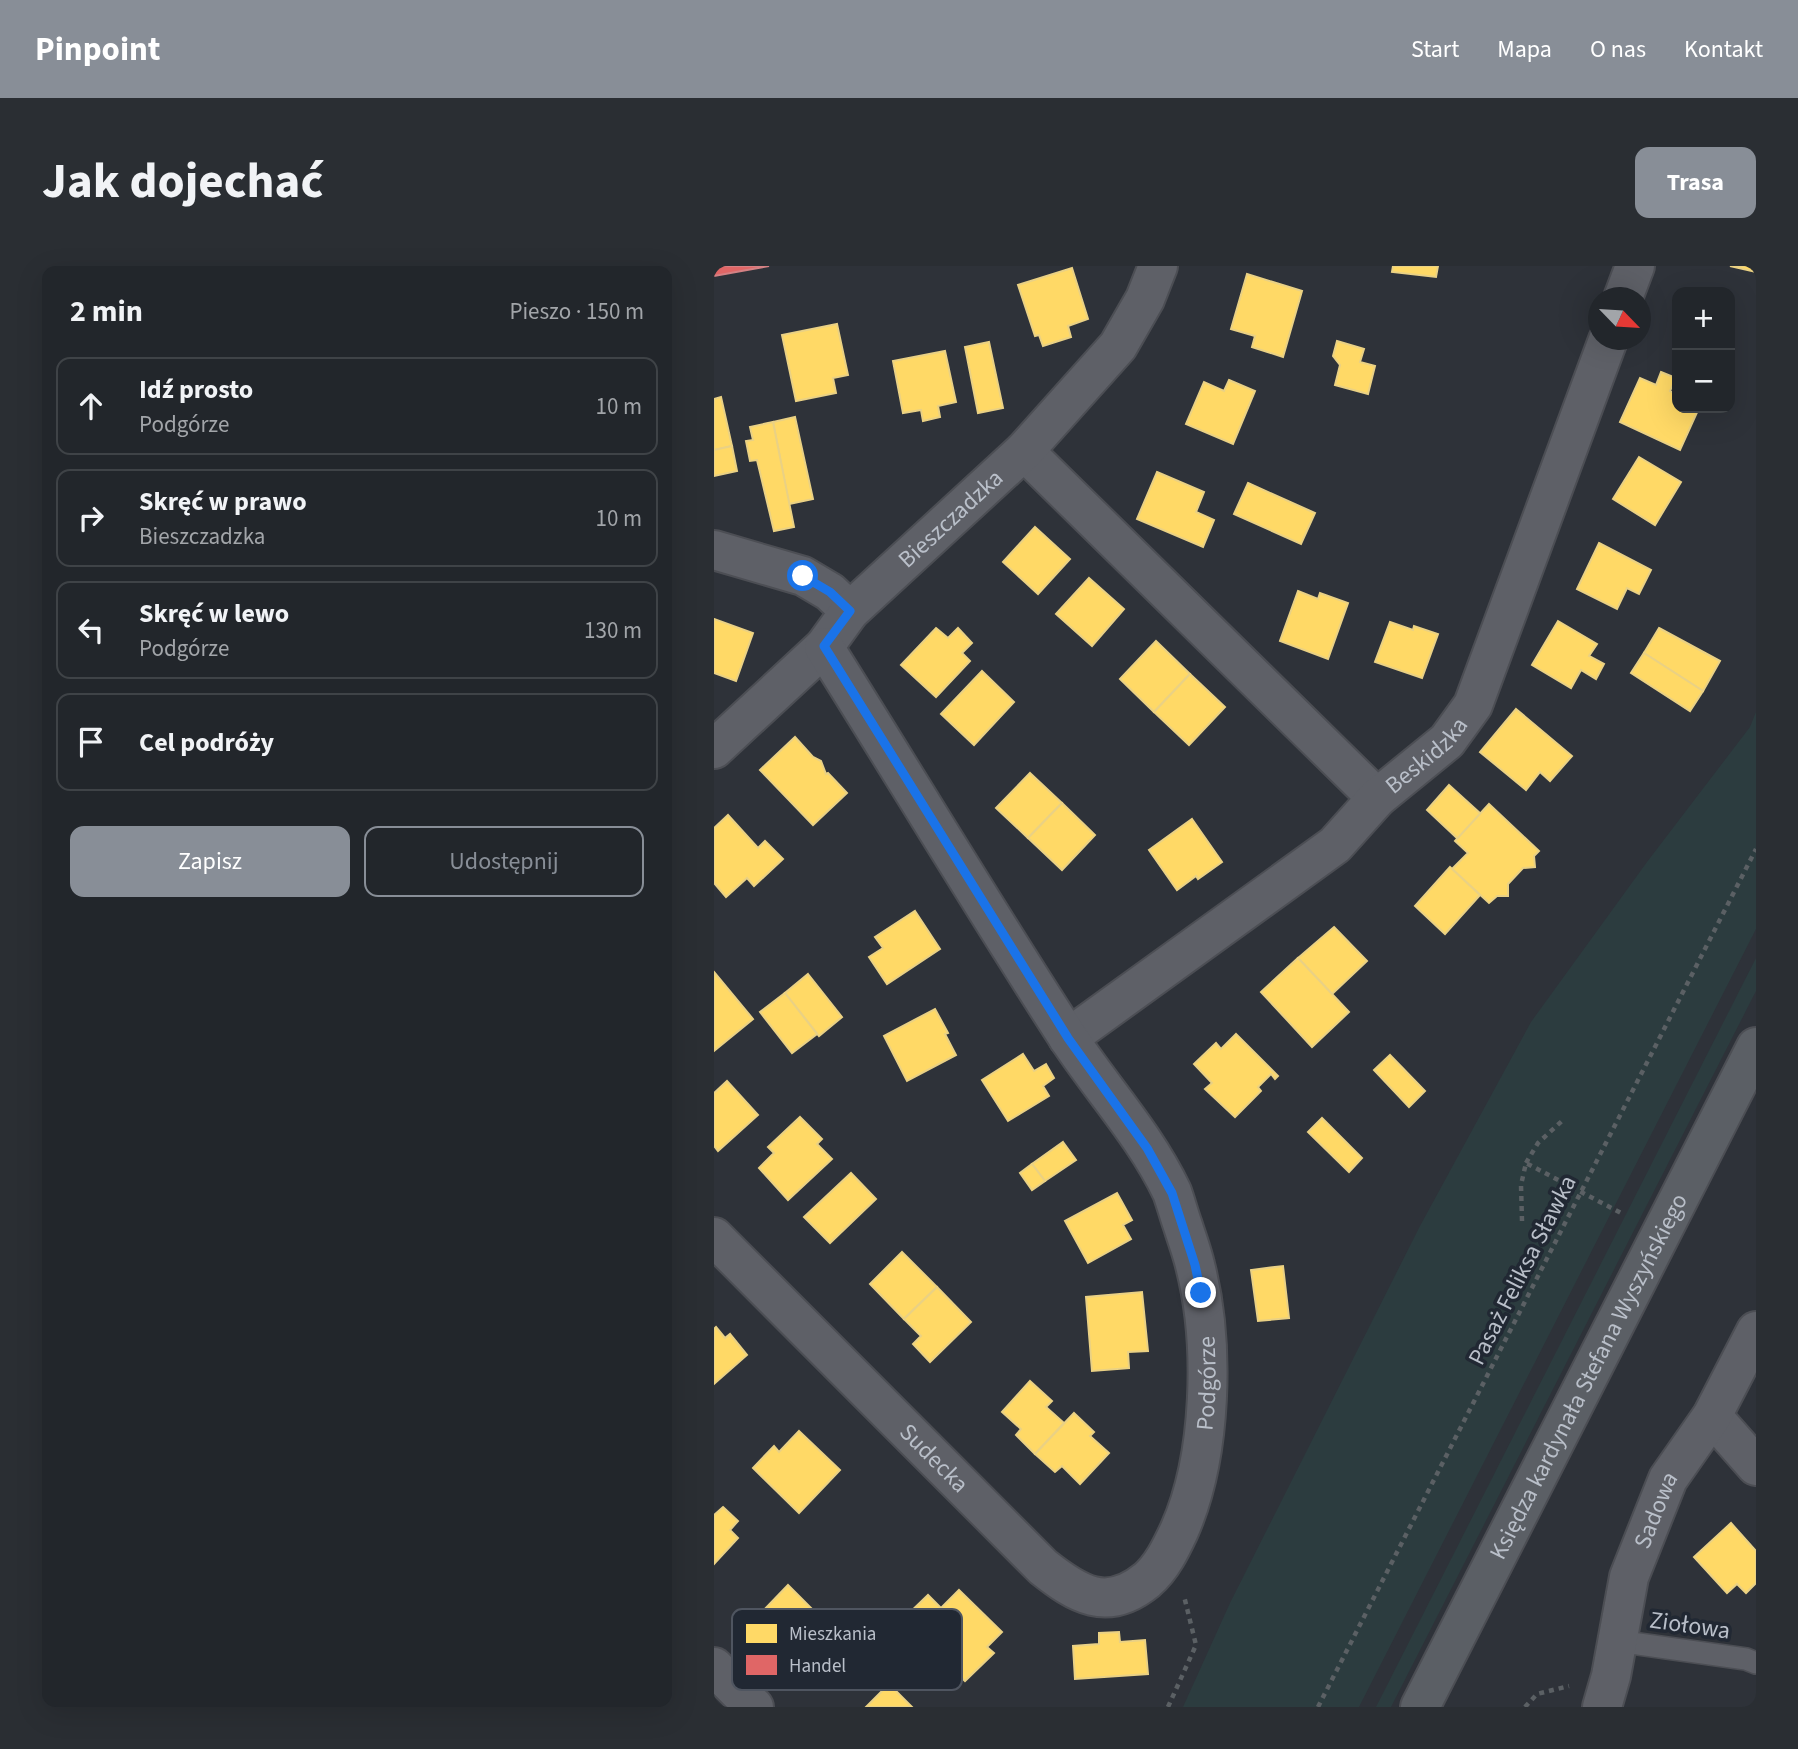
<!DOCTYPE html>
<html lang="pl">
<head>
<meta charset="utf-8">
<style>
  :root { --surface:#22262b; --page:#2a2e33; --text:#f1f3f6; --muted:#a2a5a9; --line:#3f4347; --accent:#888e97 }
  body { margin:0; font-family:"Source Sans 3",sans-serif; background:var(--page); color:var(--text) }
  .controls { position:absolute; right:21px; top:21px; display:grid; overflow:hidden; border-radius:14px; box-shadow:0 7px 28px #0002 }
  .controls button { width:63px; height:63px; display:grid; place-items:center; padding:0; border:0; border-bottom:2px solid var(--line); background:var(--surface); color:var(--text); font:35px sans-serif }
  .compass { position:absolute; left:874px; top:21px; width:63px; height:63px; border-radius:50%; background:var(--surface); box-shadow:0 7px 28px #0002; rotate:115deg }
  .stop { position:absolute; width:21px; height:21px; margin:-16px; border:5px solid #1a73e8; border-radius:50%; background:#fff }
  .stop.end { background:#1a73e8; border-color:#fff; box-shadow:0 2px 7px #0008 }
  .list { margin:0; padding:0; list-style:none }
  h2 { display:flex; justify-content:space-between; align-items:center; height:91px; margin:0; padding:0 28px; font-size:30px }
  h2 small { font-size:23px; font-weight:400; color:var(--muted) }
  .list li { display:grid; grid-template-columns:46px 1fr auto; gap:21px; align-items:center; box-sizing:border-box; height:98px; margin:0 14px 14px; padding:0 14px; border:2px solid var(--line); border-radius:14px }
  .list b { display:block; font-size:26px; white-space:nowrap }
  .list p { margin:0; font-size:23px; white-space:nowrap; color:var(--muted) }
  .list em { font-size:23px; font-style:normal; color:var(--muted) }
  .actions { display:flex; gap:14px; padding:21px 28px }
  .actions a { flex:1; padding:16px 0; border:2px solid var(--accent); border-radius:14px; text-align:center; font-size:24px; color:var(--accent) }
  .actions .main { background:var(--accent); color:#fff }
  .icon { flex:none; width:38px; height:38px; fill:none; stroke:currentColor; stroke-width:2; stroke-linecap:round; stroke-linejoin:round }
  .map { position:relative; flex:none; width:1042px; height:1441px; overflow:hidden; border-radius:14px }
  header { display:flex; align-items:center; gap:42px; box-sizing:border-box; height:98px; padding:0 35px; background:var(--accent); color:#fff }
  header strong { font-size:33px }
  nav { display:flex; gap:38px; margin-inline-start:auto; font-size:24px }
  .intro { display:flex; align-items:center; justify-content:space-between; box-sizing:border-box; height:168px; padding:0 42px }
  h1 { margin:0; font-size:49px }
  .button { padding:18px 32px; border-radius:14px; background:var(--accent); color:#fff; font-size:24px; font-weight:700 }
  main { display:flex; gap:42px; padding:0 42px }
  aside { flex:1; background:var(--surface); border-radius:14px; box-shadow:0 7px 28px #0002 }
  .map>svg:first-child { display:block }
</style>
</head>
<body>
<header>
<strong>Pinpoint</strong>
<nav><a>Start</a><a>Mapa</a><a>O nas</a><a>Kontakt</a></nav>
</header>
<div class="intro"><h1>Jak dojechać</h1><a class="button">Trasa</a></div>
<main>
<aside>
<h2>2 min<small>Pieszo · 150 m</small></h2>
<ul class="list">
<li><svg class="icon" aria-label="ahead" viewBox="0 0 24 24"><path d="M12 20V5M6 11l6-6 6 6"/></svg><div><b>Idź prosto</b><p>Podgórze</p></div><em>10 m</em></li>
<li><svg class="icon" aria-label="right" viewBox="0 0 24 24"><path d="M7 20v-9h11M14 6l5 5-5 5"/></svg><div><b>Skręć w prawo</b><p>Bieszczadzka</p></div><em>10 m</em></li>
<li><svg class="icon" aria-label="left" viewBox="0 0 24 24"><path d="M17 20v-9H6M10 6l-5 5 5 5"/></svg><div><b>Skręć w lewo</b><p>Podgórze</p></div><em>130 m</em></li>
<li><svg class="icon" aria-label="arrive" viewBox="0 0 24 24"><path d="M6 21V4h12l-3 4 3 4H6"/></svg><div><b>Cel podróży</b></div></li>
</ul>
<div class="actions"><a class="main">Zapisz</a><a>Udostępnij</a></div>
</aside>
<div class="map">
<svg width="1042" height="1441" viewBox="0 0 1042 1441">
  <rect width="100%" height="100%" fill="#2e3239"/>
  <g fill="#2c3c3f">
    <path d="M 1042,446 L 1042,663 L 645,1441 L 469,1441 L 516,1337 L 706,960 L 817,756 L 933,596 L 1036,461 Z"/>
    <path d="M 1042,692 L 1042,725 L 677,1441 L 662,1441 Z"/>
  </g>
  <g fill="#ffd966" stroke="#ead184" stroke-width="2">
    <path d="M 679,0 L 724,0 L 722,11 L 678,6 Z"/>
    <path d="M 1016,0 L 1042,0 L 1042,6 Z"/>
    <path d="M 358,2 L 374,53 L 354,60 L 357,71 L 329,80 L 325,69 L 321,70 L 304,19 Z"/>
    <path d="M 533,8 L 588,25 L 569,91 L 538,81 L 541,70 L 517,63 Z"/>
    <path d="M 123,58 L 134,109 L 119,112 L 122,127 L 82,135 L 68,69 Z"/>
    <path d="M 623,75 L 650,83 L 646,96 L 661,100 L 654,128 L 621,119 L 626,99 L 619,90 Z"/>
    <path d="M 275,76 L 289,142 L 264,147 L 251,81 Z"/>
    <path d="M 231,85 L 242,136 L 224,140 L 226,151 L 209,155 L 207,144 L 189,147 L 179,95 Z"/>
    <path d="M 947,106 L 962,112 L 956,125 L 963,129 L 963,142 L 985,142 L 966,184 L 906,156 L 926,112 L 942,119 Z"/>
    <path d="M 515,114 L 541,125 L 519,178 L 472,158 L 490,116 L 510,125 Z"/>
    <path d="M 7,131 L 18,180 L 0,184 L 0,133 Z"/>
    <path d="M 81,151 L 99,233 L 75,238 L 59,156 Z"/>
    <path d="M 59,156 L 80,261 L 60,265 L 43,194 L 36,195 L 32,175 L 39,174 L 36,161 Z"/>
    <path d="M 18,180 L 23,205 L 0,210 L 0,184 Z"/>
    <path d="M 925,191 L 967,216 L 941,259 L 899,233 Z"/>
    <path d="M 443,206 L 490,226 L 482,246 L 500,254 L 489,281 L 423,253 Z"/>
    <path d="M 534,217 L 601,247 L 587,278 L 520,248 Z"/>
    <path d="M 321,261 L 356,293 L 324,328 L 289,296 Z"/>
    <path d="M 885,277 L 937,304 L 925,328 L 913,322 L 903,343 L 863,323 Z"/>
    <path d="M 375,312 L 410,343 L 378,380 L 342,348 Z"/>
    <path d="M 584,325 L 604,333 L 606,327 L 634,337 L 614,393 L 566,375 Z"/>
    <path d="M 0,353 L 39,367 L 22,415 L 0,407 Z"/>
    <path d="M 844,355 L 883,378 L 875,390 L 890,398 L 882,413 L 867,404 L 857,422 L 818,399 Z"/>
    <path d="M 676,356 L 699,364 L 700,360 L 724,368 L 708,412 L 661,396 Z"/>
    <path d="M 222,362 L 234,372 L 244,362 L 258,377 L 248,387 L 256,395 L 222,431 L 187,399 Z"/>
    <path d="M 945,362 L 1006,395 L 989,425 L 930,387 Z"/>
    <path d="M 442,375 L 476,408 L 440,446 L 406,413 Z"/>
    <path d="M 930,387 L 989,425 L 976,445 L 917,407 Z"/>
    <path d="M 268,405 L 300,436 L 260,479 L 227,448 Z"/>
    <path d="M 476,408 L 511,441 L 475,479 L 440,446 Z"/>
    <path d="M 802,443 L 858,490 L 836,515 L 826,506 L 812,524 L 766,486 Z"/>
    <path d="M 81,471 L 99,491 L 107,495 L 112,508 L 114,507 L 133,527 L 99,559 L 46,504 Z"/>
    <path d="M 316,507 L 348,537 L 314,572 L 282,542 Z"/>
    <path d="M 735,519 L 767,548 L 744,573 L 713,544 Z"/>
    <path d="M 348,537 L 381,569 L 348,604 L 314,572 Z"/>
    <path d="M 775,538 L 825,585 L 820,590 L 821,601 L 809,602 L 794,618 L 794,630 L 783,630 L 775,637 L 738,603 L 754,587 L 741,575 Z"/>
    <path d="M 14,549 L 44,582 L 51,575 L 69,593 L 40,620 L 33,612 L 12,631 L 0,617 L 0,562 Z"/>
    <path d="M 478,553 L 508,596 L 484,613 L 482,610 L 463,624 L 435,584 Z"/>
    <path d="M 736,601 L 766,629 L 731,668 L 701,640 Z"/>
    <path d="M 201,645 L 226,683 L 173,718 L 155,691 L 169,682 L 161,671 Z"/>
    <path d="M 620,661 L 653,695 L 618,728 L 584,692 Z"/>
    <path d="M 584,692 L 635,746 L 598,781 L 547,726 Z"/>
    <path d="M 0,706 L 39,753 L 0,785 Z"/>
    <path d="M 94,708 L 128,751 L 105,770 L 71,727 Z"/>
    <path d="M 71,727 L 103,768 L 78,787 L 46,746 Z"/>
    <path d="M 221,743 L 234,767 L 231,768 L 242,789 L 193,815 L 170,770 Z"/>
    <path d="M 522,768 L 564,810 L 561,813 L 557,808 L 544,821 L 547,825 L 521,851 L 491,823 L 498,817 L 480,798 L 502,777 L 507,783 Z"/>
    <path d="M 309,788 L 320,805 L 332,798 L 340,812 L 329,820 L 335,830 L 294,855 L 268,814 Z"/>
    <path d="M 676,789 L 711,825 L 695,841 L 660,804 Z"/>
    <path d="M 13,815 L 44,849 L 4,885 L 0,880 L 0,827 Z"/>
    <path d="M 86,851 L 108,873 L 103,878 L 118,893 L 74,934 L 45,902 L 60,887 L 54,881 Z"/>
    <path d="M 608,852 L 648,892 L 635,906 L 594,866 Z"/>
    <path d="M 349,876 L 362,894 L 331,915 L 318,898 Z"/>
    <path d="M 318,898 L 331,915 L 318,924 L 306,907 Z"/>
    <path d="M 137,907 L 162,933 L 116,977 L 90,951 Z"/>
    <path d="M 403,927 L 418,954 L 409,959 L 417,973 L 374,997 L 351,955 Z"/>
    <path d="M 188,986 L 223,1021 L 190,1053 L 156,1018 Z"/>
    <path d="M 569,1000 L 575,1052 L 544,1055 L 537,1004 Z"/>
    <path d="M 223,1021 L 257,1056 L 216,1096 L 199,1078 L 207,1070 L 190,1053 Z"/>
    <path d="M 428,1026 L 434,1085 L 414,1086 L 415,1102 L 378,1105 L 372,1031 Z"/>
    <path d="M 2,1061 L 11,1072 L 16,1068 L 33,1089 L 0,1118 L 0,1063 Z"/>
    <path d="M 316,1115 L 338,1135 L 332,1141 L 350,1157 L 321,1188 L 302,1169 L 307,1163 L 288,1146 Z"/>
    <path d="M 360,1147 L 380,1166 L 376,1170 L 395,1187 L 366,1218 L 348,1200 L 341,1206 L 321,1188 Z"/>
    <path d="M 85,1165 L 126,1204 L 85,1247 L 39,1202 L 60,1180 L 65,1186 Z"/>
    <path d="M 9,1241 L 24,1255 L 16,1264 L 24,1272 L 0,1298 L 0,1249 Z"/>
    <path d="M 1017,1257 L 1042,1285 L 1042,1317 L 1032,1327 L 1023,1318 L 1013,1327 L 980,1291 Z"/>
    <path d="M 74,1319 L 114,1359 L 76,1397 L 50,1372 L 58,1364 L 44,1350 Z"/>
    <path d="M 245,1324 L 288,1366 L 273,1381 L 280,1387 L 251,1415 L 189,1353 L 214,1329 L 227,1342 Z"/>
    <path d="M 405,1366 L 406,1376 L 431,1374 L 434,1408 L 361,1413 L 359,1380 L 385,1378 L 385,1367 Z"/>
    <path d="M 175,1418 L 198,1441 L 152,1441 Z"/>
  </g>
  <path fill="#e06666" stroke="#d48184" stroke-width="2" d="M 0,0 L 55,0 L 0,10 Z"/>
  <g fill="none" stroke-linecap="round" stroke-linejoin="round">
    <defs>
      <path id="service" d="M 903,1375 L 1032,1393 L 1042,1397"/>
      <g id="minor">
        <path d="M 909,32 L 921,0"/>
        <path d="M 310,185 L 663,532"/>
        <path d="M 0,284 L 89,310 L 116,326 L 136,345"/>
        <path id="s1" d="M 0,483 L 110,381 L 136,345 L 310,185 L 404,80 L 431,33 L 444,0"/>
        <path id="s2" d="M 354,772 L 621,579 L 663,532 L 733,475 L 759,439 L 894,74"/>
        <path id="s3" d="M 0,971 L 329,1301 C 363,1328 393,1347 433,1314 C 448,1301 457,1282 465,1265 C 498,1191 501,1077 481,999 C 478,986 473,973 469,960 C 465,949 462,937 458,926 C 431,869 387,822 353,770 C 270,642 191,510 110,381"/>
        <path d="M 998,1150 L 1042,1200"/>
        <path d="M 0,1401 L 40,1441"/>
        <path id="s4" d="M 888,1441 L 897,1410 L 915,1311 L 954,1213 L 998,1150 L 1042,1065"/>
      </g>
      <g id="secondary">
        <path id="s5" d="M 706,1441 L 1042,781"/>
      </g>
    </defs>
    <use href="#service" stroke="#4c4e54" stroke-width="24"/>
    <use href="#minor" stroke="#4c4e54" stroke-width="42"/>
    <use href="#secondary" stroke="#4c4e54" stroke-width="42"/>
    <g stroke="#5b6064" stroke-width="4.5" stroke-dasharray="5 5" stroke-linecap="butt">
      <path d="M 812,897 L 824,877 L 849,854"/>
      <path d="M 808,955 L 807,919 L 812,897 L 907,947"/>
      <path d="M 454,1441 L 482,1379 L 470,1330"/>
      <path d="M 604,1441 L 1042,583"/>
      <path d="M 811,1441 L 823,1428 L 855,1420"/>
    </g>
    <use href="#service" stroke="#5e6067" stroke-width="21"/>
    <use href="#minor" stroke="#5e6067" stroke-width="38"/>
    <use href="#secondary" stroke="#5b5f65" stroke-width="38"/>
  </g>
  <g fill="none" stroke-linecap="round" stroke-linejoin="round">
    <path stroke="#1a73e8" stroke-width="9" d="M 89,310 L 116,326 L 136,345 L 110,380 L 354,772 L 433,882 L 458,927 L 481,999 L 487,1027"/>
  </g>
  <g text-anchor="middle" stroke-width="7" stroke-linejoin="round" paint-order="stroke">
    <g font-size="24" fill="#b9bfc9" stroke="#212833">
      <text dy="8" stroke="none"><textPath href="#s1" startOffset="331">Bieszczadzka</textPath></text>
      <text dy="8" stroke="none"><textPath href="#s2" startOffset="458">Beskidzka</textPath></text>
      <text transform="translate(808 1004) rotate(-63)" y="8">Pasaż Feliksa Sławka</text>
      <text dy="8" stroke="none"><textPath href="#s5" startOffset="371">Księdza kardynała Stefana Wyszyńskiego</textPath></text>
      <text dy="8" stroke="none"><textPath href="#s3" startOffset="793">Podgórze</textPath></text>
      <text dy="8" stroke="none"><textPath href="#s3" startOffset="312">Sudecka</textPath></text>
      <text dy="8" stroke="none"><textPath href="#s4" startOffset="205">Sadowa</textPath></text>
      <text transform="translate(976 1359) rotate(8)" y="8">Ziołowa</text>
    </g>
  </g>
  <rect x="18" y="1343" width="230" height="81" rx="10" fill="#212833" stroke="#4f5560" stroke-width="2"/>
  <rect x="32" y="1358" width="31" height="19" fill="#ffd966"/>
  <rect x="32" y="1389" width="31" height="20" fill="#e06666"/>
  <g font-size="19" fill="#b9bfc9">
    <text x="75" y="1374">Mieszkania</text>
    <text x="75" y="1406">Handel</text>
  </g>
</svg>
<div class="controls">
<button>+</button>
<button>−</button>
</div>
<svg class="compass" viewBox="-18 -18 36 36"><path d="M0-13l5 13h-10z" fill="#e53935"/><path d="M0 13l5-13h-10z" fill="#a2a5a9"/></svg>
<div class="stop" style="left:89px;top:310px"></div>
<div class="stop end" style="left:487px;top:1027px"></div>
</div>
</main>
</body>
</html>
